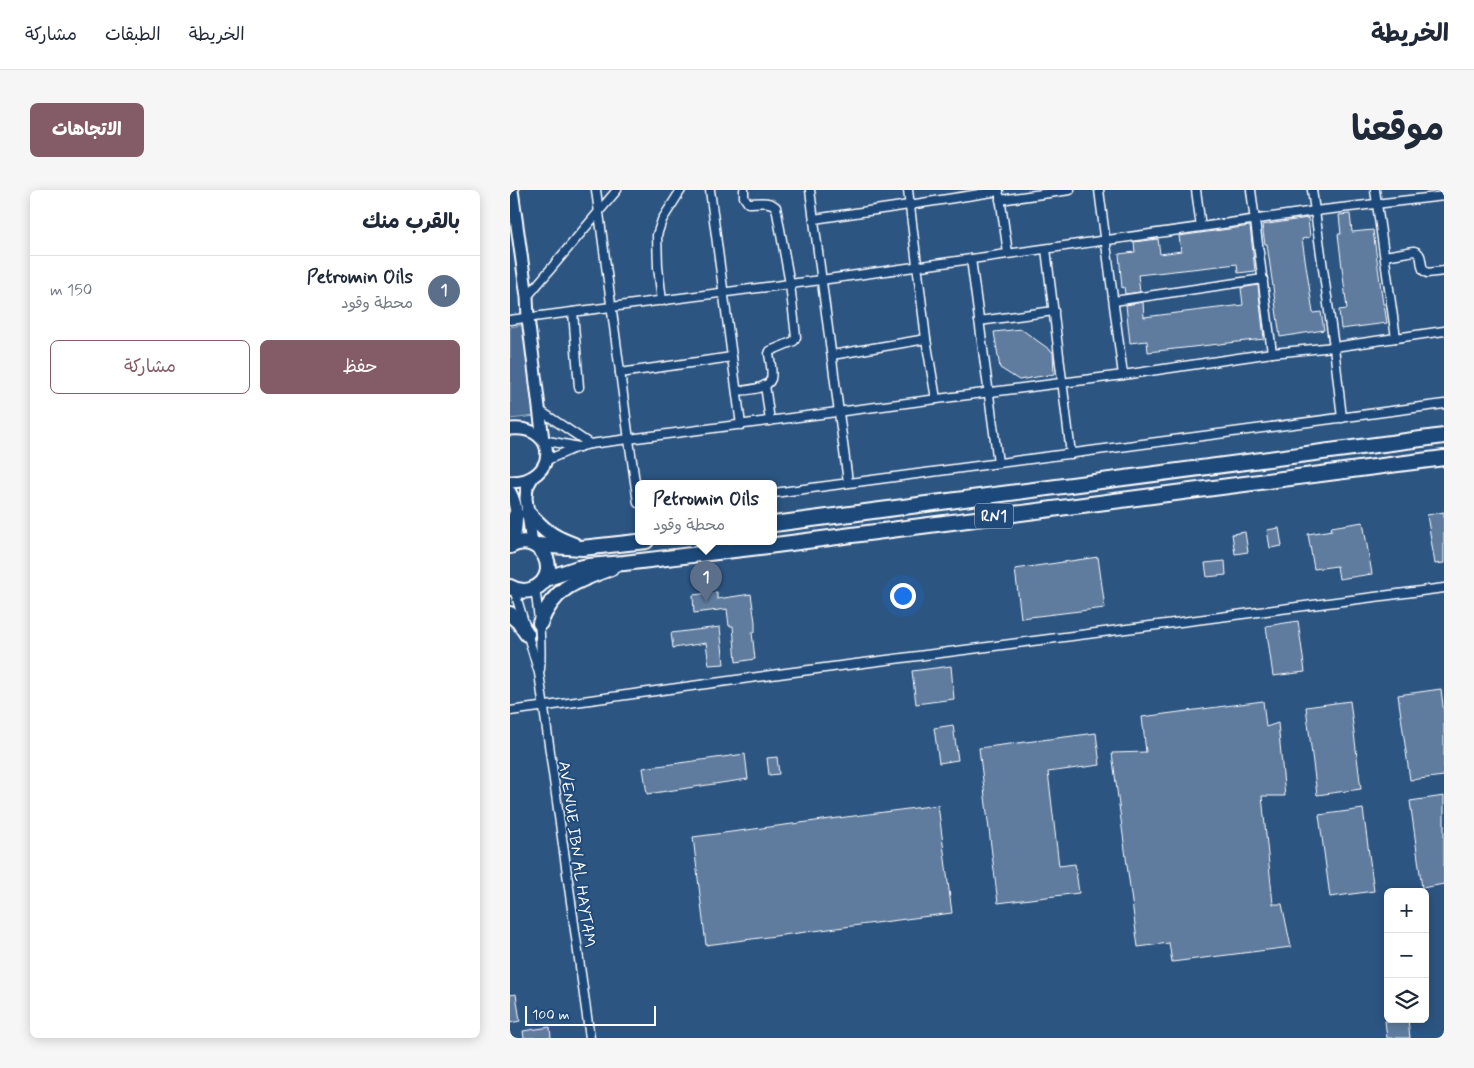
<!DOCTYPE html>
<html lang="ar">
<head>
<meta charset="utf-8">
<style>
  :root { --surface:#fff; --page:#f6f6f7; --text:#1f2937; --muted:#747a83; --line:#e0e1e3; --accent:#845c67 }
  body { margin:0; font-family:Mynerve,"Playpen Sans Arabic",sans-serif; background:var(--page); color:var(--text); direction:rtl }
  .controls { position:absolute; right:15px; bottom:15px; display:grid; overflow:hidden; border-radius:8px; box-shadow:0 2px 12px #0003 }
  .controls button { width:45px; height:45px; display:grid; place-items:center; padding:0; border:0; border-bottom:1px solid var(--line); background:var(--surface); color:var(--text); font:25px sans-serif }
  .scale { position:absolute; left:15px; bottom:12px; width:131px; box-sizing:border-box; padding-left:5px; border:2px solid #fff; border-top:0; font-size:14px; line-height:18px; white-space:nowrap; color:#fff; -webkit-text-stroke:4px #1f4a7a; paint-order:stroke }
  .you { position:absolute; left:392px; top:405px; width:18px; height:18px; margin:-12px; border:4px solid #fff; border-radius:50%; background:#1a73e8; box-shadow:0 0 0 8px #1a73e833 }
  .badge { display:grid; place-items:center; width:32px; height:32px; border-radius:50%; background:var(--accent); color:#fff; font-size:16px; font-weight:700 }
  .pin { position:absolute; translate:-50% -41px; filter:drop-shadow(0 1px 2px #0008) }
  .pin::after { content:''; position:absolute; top:26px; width:18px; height:15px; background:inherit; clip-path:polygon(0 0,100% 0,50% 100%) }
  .popup { position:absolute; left:125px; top:290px; width:142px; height:65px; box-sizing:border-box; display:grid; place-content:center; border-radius:8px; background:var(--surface); filter:drop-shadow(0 1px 4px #0005); font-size:16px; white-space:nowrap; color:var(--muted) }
  .popup b { font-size:19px; color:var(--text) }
  .popup::after { content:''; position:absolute; left:50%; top:100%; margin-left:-10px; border:10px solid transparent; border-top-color:var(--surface) }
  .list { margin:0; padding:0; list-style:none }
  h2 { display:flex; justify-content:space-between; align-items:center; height:65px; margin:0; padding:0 20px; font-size:21px }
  h2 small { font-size:16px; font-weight:400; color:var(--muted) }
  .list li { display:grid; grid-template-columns:32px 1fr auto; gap:15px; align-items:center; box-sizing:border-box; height:70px; padding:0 20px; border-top:1px solid var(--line) }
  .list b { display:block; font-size:19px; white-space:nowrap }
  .list p { margin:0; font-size:16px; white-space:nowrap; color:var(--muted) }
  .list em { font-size:16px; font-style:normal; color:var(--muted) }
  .actions { display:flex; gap:10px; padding:15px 20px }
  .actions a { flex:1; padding:11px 0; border:1px solid var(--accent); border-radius:8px; text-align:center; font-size:18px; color:var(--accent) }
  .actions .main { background:var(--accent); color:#fff }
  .icon { flex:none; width:28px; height:28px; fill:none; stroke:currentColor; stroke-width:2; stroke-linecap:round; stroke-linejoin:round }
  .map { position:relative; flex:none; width:934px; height:848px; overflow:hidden; direction:ltr; border-radius:8px }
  header { display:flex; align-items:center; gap:30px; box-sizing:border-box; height:70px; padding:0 25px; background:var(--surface); border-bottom:1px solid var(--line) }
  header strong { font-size:24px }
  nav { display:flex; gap:28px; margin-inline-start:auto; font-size:18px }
  .intro { display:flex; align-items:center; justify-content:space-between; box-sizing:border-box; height:120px; padding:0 30px }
  h1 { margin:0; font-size:35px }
  .button { padding:12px 22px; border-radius:8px; background:var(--accent); color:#fff; font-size:18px; font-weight:700 }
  main { display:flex; gap:30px; padding:0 30px }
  aside { flex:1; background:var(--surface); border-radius:8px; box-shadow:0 2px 12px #0003 }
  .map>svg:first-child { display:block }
</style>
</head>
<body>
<header>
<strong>الخريطة</strong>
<nav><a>الخريطة</a><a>الطبقات</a><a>مشاركة</a></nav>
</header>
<div class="intro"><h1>موقعنا</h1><a class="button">الاتجاهات</a></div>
<main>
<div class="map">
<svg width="934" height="848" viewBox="0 0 934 848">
  <rect width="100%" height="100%" fill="#2c5582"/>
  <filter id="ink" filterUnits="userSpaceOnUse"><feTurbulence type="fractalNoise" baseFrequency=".02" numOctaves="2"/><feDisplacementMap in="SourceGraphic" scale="10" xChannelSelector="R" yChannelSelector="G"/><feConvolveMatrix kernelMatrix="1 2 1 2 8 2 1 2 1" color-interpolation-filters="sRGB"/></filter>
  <g filter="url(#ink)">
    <path fill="#486b92" stroke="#a4b5c8" d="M 13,135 L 25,226 L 0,229 L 0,137 Z"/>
    <g fill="#5e7c9f" stroke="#fff">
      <path d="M 840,24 L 842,42 L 863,40 L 873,114 L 874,114 L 877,133 L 831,139 L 829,120 L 837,119 L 828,44 L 831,44 L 829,25 Z"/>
      <path d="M 798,28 L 800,47 L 792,49 L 800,102 L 803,123 L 811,122 L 814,140 L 770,147 L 757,54 L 755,54 L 752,35 Z"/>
      <path d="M 740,36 L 745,81 L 728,83 L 727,74 L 628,85 L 630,102 L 615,104 L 614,97 L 612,98 L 609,64 L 625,62 L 624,52 L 648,49 L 650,64 L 671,61 L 669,46 Z"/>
      <path d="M 748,95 L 754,149 L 638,162 L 637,151 L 620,153 L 616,115 L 633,112 L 634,127 L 733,115 L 731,98 Z"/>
      <path d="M 511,139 L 543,162 L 544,184 L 509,190 L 490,178 L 484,142 Z"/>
      <path d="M 934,322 L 934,373 L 925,374 L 917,325 Z"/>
      <path d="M 853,332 L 862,384 L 829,389 L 827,376 L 804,379 L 798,344 L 822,340 L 821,337 Z"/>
      <path d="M 769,338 L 772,356 L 760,358 L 757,340 Z"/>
      <path d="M 735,342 L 738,362 L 725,364 L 722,344 Z"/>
      <path d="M 588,367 L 595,418 L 511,428 L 505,379 Z"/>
      <path d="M 715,371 L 716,385 L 697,387 L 695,373 Z"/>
      <path d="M 207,402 L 207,409 L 241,404 L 245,432 L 245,442 L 242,442 L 245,469 L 226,472 L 223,436 L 219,436 L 217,419 L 184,423 L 183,405 Z"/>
      <path d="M 788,431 L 795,482 L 763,486 L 756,436 Z"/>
      <path d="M 210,437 L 214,474 L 199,475 L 196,453 L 163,458 L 161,443 Z"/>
      <path d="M 441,476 L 444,509 L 406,514 L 402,481 Z"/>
      <path d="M 931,499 L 934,524 L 934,586 L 900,590 L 888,505 Z"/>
      <path d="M 753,511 L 756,537 L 768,533 L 775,606 L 752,606 L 763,714 L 772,714 L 781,757 L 662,772 L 659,753 L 628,757 L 602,563 L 636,562 L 632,527 Z"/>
      <path d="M 840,511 L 851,599 L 807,605 L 796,517 Z"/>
      <path d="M 443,535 L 448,570 L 429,573 L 424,538 Z"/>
      <path d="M 586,543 L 590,575 L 538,582 L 549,676 L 565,674 L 569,703 L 488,713 L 469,558 Z"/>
      <path d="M 235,564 L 238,589 L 137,604 L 133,578 Z"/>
      <path d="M 267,567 L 269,584 L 259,585 L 257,568 Z"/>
      <path d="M 934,606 L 934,694 L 912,698 L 900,611 Z"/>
      <path d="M 428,615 L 442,723 L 196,755 L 183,647 Z"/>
      <path d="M 853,619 L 864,701 L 820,707 L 809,625 Z"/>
      <path d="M 6,804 L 10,831 L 0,833 L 0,805 Z"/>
      <path d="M 892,829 L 898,829 L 900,848 L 877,848 L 875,831 Z"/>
      <path d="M 40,837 L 41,848 L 14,848 L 13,841 Z"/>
    </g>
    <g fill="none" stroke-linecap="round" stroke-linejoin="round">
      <defs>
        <g id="street">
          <path d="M 86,0 L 119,250 L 128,313"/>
          <path d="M 200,0 L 231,235"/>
          <path d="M 300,0 L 338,292"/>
          <path d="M 398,0 L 416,149 L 426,209"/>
          <path d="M 589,0 L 613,185"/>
          <path d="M 686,0 L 691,37"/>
          <path d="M 741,0 L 762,163"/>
          <path d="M 802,0 L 824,157 L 832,228"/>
          <path d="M 865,0 L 886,148"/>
          <path d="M 490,7 L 498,63"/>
          <path d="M 490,10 L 560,0"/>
          <path d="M 304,29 L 399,15 L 489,1"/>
          <path d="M 536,59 L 561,264"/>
          <path d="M 875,66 L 904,61 C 916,64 907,78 917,83 L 934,81"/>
          <path d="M 461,69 L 488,273"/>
          <path d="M 17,107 L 107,0"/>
          <path d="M 152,111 L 148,77 L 147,45 L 152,30 L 171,0"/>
          <path d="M 604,111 L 753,89"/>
          <path d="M 63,122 L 69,197"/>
          <path d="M 0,130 L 311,90 L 805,21 L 934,6"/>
          <path d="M 469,131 L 544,121"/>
          <path d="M 322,165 L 416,149"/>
          <path d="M 110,183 L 222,167"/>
          <path d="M 255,195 L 260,231"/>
          <path d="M 227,201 C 236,200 257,200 261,189 C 263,182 260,171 259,164 L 260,161 L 284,151 L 286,147 L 280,94 L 266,17 C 259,10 248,13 238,13 L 234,7 L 234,0"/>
          <path d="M 29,220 L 80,254"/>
          <path d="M 33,250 L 69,257"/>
          <path d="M 37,270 L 65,258 L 80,254 L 613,185 L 762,163 L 824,157 L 934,141"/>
          <path d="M 264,303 L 934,214"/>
          <path d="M 25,398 C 29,425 32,451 30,479"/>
          <path d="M 4,399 L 29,483 L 80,848"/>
          <path d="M 0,521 L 276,483 L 934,398"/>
        </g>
        <g id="secondary">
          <path d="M 2,0 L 17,107 L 18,128 L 33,250"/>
          <path d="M 0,239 C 50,234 48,293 0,292"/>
          <path d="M 22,288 L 17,297 L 16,308 L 22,354"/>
          <path d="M 0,302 C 9,318 7,337 3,355"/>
        </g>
        <g id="highway">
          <path d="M 18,323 C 35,341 40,346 64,355"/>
          <path d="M 264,334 L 934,246"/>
          <path d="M 0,338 L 6,325"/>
          <path d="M 26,355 L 72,358 L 136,351"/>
          <path d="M 0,356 C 32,339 54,386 23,399 C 16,402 7,401 0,397"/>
          <path d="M 35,389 L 68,378 L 78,376 L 114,373 L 258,356 L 934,268"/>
          <path d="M 0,424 L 9,432 L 17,444"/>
          <path d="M 30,433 C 45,396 67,391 101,378"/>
        </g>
      </defs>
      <use href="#street" stroke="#fff" stroke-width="11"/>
      <use href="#secondary" stroke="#fff" stroke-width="15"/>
      <use href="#highway" stroke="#fff" stroke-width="18"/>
      <use href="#street" stroke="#1f4a7a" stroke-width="8"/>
      <use href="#secondary" stroke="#1f4a7a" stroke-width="11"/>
      <use href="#highway" stroke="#1f4a7a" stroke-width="14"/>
    </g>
  </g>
  <g text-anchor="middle" stroke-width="4" stroke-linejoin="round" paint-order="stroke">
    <rect fill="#1f4a7a" stroke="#bcc9d7" stroke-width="1" x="465" y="313.5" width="38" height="25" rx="4"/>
    <g font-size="15" font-weight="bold" fill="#fff">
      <text x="484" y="331">RN1</text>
    </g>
    <g font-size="16" fill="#fff" stroke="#1f4a7a">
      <text transform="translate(68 664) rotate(82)" y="6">AVENUE IBN AL HAYTAM</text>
    </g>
  </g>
</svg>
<div class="controls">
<button>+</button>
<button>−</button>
<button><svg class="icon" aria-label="layers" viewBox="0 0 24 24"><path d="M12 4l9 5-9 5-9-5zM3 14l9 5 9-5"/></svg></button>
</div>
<div class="scale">100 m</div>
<div class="you"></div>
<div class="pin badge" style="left:196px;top:412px;background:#5c6f8a">1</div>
<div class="popup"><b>Petromin Oils</b>محطة وقود</div>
</div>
<aside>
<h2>بالقرب منك<small></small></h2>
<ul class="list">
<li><span class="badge" style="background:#5c6f8a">1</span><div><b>Petromin Oils</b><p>محطة وقود</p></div><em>150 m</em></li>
</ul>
<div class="actions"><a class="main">حفظ</a><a>مشاركة</a></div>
</aside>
</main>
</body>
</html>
